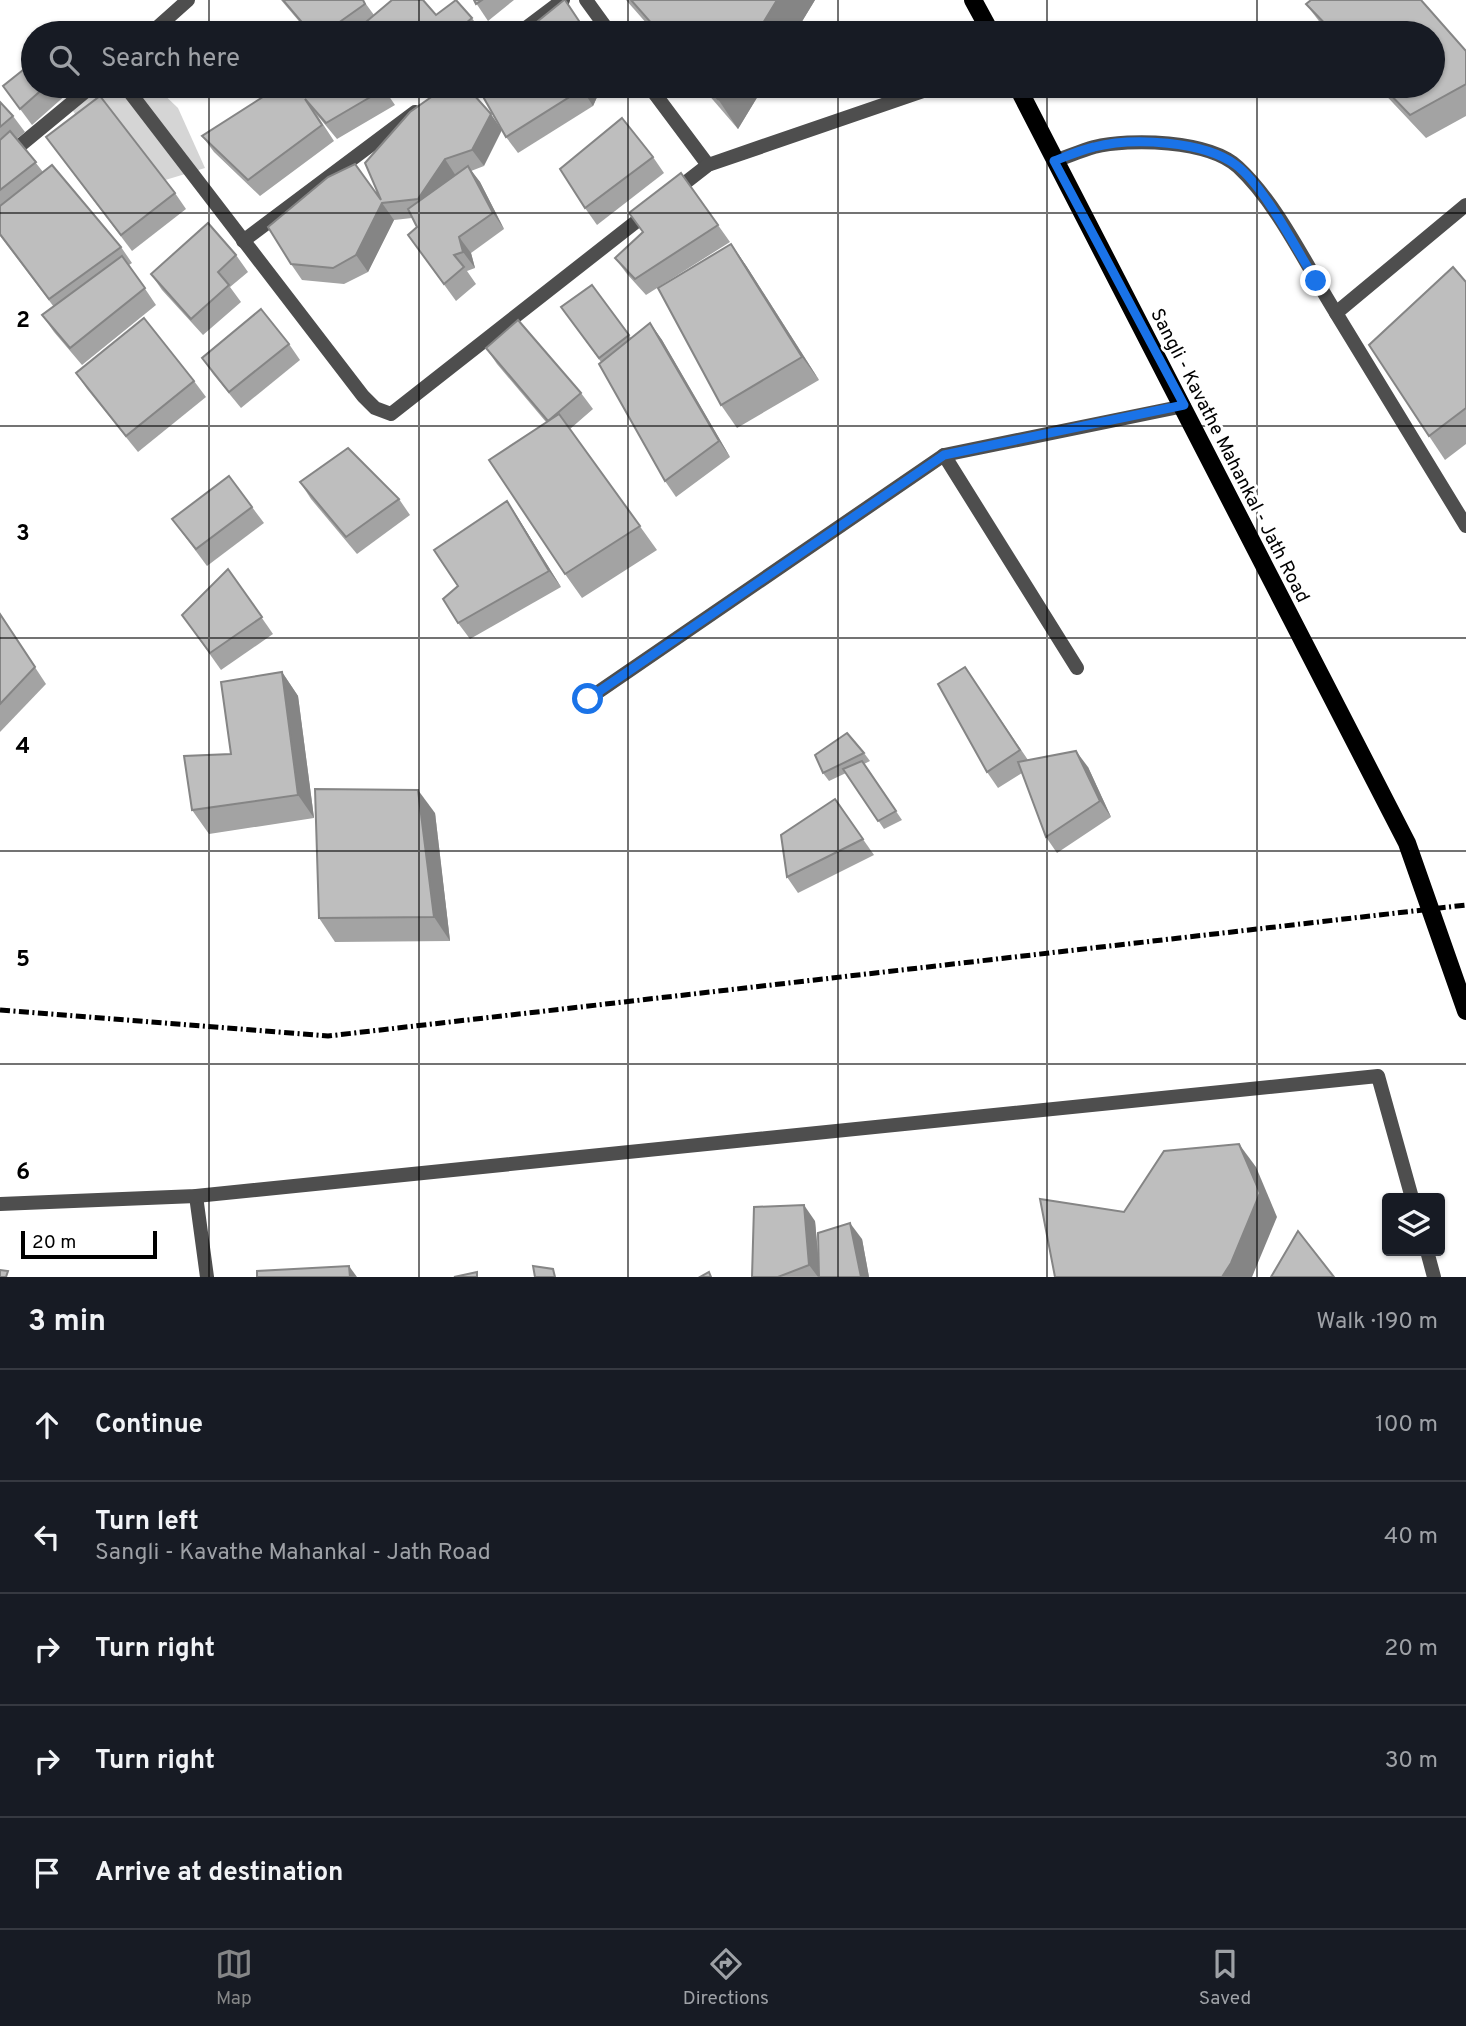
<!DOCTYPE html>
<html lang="en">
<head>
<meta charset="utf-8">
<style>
  :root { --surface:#171b24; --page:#242831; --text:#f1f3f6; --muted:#9ea1a6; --line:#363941; --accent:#858687 }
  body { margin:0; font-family:Overpass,sans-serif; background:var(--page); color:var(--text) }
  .controls { position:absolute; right:21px; bottom:21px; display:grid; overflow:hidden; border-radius:7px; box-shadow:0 2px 5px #0004 }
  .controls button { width:63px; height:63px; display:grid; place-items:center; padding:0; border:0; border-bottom:2px solid var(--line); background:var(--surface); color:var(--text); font:35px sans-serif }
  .scale { position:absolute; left:21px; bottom:18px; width:136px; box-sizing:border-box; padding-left:7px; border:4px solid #000; border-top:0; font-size:19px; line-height:24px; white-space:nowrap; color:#000; -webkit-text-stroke:5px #fff; paint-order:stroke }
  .stop { position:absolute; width:21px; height:21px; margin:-16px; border:5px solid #1a73e8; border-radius:50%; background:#fff }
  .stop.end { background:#1a73e8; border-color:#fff; box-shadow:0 2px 7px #0008 }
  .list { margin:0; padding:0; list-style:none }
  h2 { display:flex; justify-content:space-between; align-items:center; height:91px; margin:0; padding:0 28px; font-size:30px }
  h2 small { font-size:23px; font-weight:400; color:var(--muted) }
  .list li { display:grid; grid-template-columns:46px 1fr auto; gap:21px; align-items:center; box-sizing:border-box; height:112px; padding:0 28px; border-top:2px solid var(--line) }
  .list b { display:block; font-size:26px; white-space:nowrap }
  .list p { margin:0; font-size:23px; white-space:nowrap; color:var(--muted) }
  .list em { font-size:23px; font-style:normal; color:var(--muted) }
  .icon { flex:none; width:38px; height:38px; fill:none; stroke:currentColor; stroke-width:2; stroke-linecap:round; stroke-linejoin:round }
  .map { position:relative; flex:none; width:1466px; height:1277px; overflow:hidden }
  .search { position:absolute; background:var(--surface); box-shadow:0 2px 5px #0004; left:21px; right:21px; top:21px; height:77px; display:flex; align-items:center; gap:18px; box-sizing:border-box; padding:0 24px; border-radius:38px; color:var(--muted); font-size:26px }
  .sheet { height:651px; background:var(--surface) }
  nav { display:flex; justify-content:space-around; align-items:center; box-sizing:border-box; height:98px; border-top:2px solid var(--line); background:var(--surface); font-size:19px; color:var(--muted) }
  nav a { display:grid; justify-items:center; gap:4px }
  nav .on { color:var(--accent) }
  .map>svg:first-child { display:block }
</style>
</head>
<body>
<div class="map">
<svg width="1466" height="1277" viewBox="0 0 1466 1277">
  <rect width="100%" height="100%" fill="#fff"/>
  <path fill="#d5d5d5" d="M 108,86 L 155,86 L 178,108 L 205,168 L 129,191 L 71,108 Z"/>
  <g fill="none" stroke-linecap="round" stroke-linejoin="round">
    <g stroke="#4e4e4e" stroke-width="14">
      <path d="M 586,0 L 610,33"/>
      <path d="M 151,33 L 188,0"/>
      <path d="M 519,33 L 563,0"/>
      <path d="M 125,86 L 363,396 L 375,408 L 391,414 L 651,210"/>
      <path d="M 649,86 L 708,165"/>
      <path d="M 0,162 L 92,86"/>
      <path d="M 672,193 L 708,165 L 938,86"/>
      <path d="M 243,241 L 415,112"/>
      <path d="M 1336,313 L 1466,526"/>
      <path d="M 1077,668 L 944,455 L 1184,406"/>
      <path d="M 588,699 L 944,455"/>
      <path d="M 196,1196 L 207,1277"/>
      <path d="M 0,1204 L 196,1196 L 1378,1076 L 1412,1198"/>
      <path d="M 1427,1251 L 1434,1277"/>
    </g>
    <path stroke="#4e4e4e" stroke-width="14" d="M 1054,161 C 1067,157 1080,151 1094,147 C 1130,138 1209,140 1238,167 C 1278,204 1307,267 1336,313 L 1466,205"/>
    <g stroke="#000" stroke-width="18">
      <path d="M 973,0 L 991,33"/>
      <path d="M 1017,86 L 1407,843 L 1466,1011"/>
    </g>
    <path stroke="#000" stroke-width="5" stroke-dasharray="10 3.5 2 3.5" stroke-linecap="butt" d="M 0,1010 L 328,1036 L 1466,905"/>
  </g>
  <g fill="#a3a3a3">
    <path d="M 281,0 L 363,0 L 374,15 L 436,15 L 472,18 L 482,33 L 309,33 Z"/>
    <path d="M 474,0 L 514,0 L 488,21 Z"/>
    <path d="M 626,0 L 815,0 L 795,33 L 655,33 Z"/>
    <path d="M 1311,0 L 1421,0 L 1466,51 L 1466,116 L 1426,138 L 1377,86 L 1433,86 L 1433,33 L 1328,33 L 1306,4 Z"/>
    <path d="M 538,21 L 588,33 L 547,33 Z"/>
    <path d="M 3,86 L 76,86 L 32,125 Z"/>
    <path d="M 382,86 L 395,105 L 337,139 L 317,115 L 334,141 L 260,196 L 214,152 L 202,136 L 296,89 Z"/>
    <path d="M 396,86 L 415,86 L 402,92 Z"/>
    <path d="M 447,86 L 484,166 L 471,171 L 480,182 L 504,229 L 471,253 L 475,268 L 467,271 L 476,284 L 456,301 L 408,235 L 417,227 L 412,218 L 394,220 L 368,272 L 344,284 L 302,280 L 291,264 L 381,200 Z"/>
    <path d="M 477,86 L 602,86 L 593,106 L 518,153 L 506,137 Z"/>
    <path d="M 701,86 L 764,86 L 738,129 Z"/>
    <path d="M 0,102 L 13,116 L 25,132 L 17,139 L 43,172 L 121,247 L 132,263 L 129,265 L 156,305 L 82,365 L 54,332 L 42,315 L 54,307 L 0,236 Z"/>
    <path d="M 46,137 L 175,193 L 186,209 L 132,251 Z"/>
    <path d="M 653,157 L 664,173 L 597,225 L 585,208 Z"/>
    <path d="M 681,173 L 730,242 L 646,295 L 627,274 L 615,258 L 643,232 Z"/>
    <path d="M 731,244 L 747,267 L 819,380 L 737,428 L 721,405 Z"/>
    <path d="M 236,255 L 248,272 L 230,287 L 241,302 L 203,335 L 162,290 L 151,274 Z"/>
    <path d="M 1466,282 L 1466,444 L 1445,460 L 1429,436 Z"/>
    <path d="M 592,285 L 631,338 L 650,323 L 662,340 L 730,457 L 676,497 L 665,481 L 601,362 L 561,307 Z"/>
    <path d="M 289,344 L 300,360 L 241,408 L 213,374 L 202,358 Z"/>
    <path d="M 486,348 L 581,393 L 593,409 L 570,429 L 657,550 L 582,598 L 565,574 L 546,422 L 497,364 Z"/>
    <path d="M 76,373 L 194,381 L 206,397 L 138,452 L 87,389 Z"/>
    <path d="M 300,482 L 399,499 L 410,515 L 357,554 L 311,499 Z"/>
    <path d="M 507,501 L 518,518 L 561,587 L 470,639 L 458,623 L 458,586 Z"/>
    <path d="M 252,507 L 264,523 L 207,566 L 172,519 Z"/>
    <path d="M 228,569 L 273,634 L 221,670 L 182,615 Z"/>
    <path d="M 0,614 L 46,684 L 0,732 Z"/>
    <path d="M 965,667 L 1028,760 L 1088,767 L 1111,817 L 1057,853 L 1046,837 L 1022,773 L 998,788 L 987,772 Z"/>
    <path d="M 282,672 L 298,696 L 314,818 L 209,834 L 192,810 L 231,754 Z"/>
    <path d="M 864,753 L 870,761 L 864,764 L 902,820 L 884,829 L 846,773 L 829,781 L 823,773 Z"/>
    <path d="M 835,799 L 874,855 L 798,893 L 787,877 Z"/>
    <path d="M 435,813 L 450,941 L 335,942 L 319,918 Z"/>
    <path d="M 815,1221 L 819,1264 L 862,1239 L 869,1277 L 752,1277 Z"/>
  </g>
  <g fill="#858585">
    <path d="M 777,0 L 815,0 L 795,33 L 757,33 Z"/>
    <path d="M 583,86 L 602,86 L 593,106 L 582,89 Z"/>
    <path d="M 726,86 L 764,86 L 738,129 L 718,99 Z"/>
    <path d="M 491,114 L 502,130 L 484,166 L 472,150 Z"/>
    <path d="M 445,159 L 456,176 L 429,216 L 418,199 Z"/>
    <path d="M 468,166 L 480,182 L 504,229 L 493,213 Z"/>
    <path d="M 382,203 L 394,220 L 368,272 L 356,255 Z"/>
    <path d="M 459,237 L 471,253 L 475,268 L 463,252 Z"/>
    <path d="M 731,244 L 747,267 L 819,380 L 802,357 Z"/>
    <path d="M 650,323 L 662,340 L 730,457 L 719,441 Z"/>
    <path d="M 507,501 L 518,518 L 561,587 L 549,571 Z"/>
    <path d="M 282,672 L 298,696 L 314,818 L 298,795 Z"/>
    <path d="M 1076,751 L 1088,767 L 1111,817 L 1100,801 Z"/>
    <path d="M 418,790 L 435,813 L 450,941 L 434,917 Z"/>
    <path d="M 1239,1144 L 1256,1167 L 1277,1217 L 1252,1277 L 1222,1277 Z"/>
    <path d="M 804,1205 L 815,1221 L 820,1277 L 818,1277 L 809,1265 Z"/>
    <path d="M 850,1223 L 862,1239 L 869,1277 L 861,1277 Z"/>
    <path d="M 349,1266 L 357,1277 L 350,1277 Z"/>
  </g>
  <g fill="#bebebe" stroke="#858585" stroke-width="2">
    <path d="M 283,0 L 363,0 L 365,4 L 324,33 L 311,33 Z"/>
    <path d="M 392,0 L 423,0 L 436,15 L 456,0 L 472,18 L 454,33 L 355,33 L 354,32 Z"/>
    <path d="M 474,0 L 482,0 L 476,4 Z"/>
    <path d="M 564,0 L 565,0 L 587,33 L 552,33 L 538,21 Z"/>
    <path d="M 631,0 L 777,0 L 757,33 L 660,33 Z"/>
    <path d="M 1311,0 L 1421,0 L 1466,51 L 1466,84 L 1410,115 L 1382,86 L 1433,86 L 1433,33 L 1334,33 L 1306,4 Z"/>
    <path d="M 77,27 L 84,33 L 69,33 Z"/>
    <path d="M 33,62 L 33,86 L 46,86 L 20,109 L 3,86 Z"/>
    <path d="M 280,86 L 294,86 L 296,89 L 298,86 L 382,86 L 384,89 L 326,123 L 305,99 L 322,125 L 248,180 L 202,136 Z"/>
    <path d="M 447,86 L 466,86 L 491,114 L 472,150 L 445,159 L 418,199 L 382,203 L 356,255 L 333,268 L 291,264 L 268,227 L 328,177 L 355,164 L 381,200 L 365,163 L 410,112 Z"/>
    <path d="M 477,86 L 583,86 L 582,89 L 506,137 Z"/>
    <path d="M 706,86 L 726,86 L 718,99 Z"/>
    <path d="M 100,96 L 175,193 L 121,235 L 46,137 Z"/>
    <path d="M 0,102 L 13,116 L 0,127 Z"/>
    <path d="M 622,118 L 653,157 L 585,208 L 560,169 Z"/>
    <path d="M 10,131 L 36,162 L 0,190 L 0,140 Z"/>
    <path d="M 52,165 L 121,247 L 49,299 L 0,234 L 0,206 Z"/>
    <path d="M 468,166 L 493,213 L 459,237 L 463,252 L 454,255 L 464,267 L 444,284 L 408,235 L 417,227 L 408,209 Z"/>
    <path d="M 681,173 L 718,225 L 635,279 L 615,258 L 643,232 L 629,213 Z"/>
    <path d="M 208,223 L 236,255 L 218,272 L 229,285 L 191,319 L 151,274 Z"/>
    <path d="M 731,244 L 802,357 L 721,405 L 658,288 Z"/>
    <path d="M 122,256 L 145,288 L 70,348 L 42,315 Z"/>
    <path d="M 1453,267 L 1466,282 L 1466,408 L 1429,436 L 1369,345 Z"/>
    <path d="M 592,285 L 629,335 L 599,358 L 561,307 Z"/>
    <path d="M 261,309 L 289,344 L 229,392 L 202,358 Z"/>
    <path d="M 144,318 L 194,381 L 126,436 L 76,373 Z"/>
    <path d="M 518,320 L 581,393 L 548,421 L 486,348 Z"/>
    <path d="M 650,323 L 719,441 L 665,481 L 599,364 Z"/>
    <path d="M 559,414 L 640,526 L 565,574 L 489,460 Z"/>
    <path d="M 348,448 L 399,499 L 346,537 L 300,482 Z"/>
    <path d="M 229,476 L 252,507 L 196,549 L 172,519 Z"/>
    <path d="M 507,501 L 549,571 L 458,623 L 443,599 L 458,586 L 434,550 Z"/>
    <path d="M 228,569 L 262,617 L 210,653 L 182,615 Z"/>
    <path d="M 0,614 L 35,667 L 0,704 Z"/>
    <path d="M 965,667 L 1020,750 L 987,772 L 938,684 Z"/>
    <path d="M 282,672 L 298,795 L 192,810 L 184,756 L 231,754 L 221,682 Z"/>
    <path d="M 847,733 L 864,753 L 823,773 L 815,755 Z"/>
    <path d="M 1076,751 L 1100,801 L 1046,837 L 1018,762 Z"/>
    <path d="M 862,761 L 896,811 L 878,821 L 843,769 Z"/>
    <path d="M 315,789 L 418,790 L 434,917 L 319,918 Z"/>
    <path d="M 835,799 L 863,839 L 787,877 L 781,835 Z"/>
    <path d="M 1239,1144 L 1260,1193 L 1231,1263 L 1222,1277 L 1055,1277 L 1040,1199 L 1124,1212 L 1164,1151 Z"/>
    <path d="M 804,1205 L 809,1265 L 778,1277 L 752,1277 L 754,1207 Z"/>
    <path d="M 850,1223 L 861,1277 L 819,1277 L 818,1233 Z"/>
    <path d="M 1298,1231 L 1334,1277 L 1271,1277 Z"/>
    <path d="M 349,1266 L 350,1277 L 257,1277 L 257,1271 Z"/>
    <path d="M 533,1266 L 553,1269 L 555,1277 L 535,1277 Z"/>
    <path d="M 0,1270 L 8,1271 L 6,1277 L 0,1277 Z"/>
    <path d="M 477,1272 L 477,1277 L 454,1277 Z"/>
    <path d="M 709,1272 L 711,1277 L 700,1277 Z"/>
  </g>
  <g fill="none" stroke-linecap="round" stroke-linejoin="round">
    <path stroke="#1a73e8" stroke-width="9" d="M 588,699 L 944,455 L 1184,405 L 1054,161 C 1067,156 1081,150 1094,147 C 1133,137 1204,141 1236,165 C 1265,187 1296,249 1316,281"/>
  </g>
  <path fill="none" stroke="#000" stroke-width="2" stroke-opacity="0.55" d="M 209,0 L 209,33M 419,0 L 419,33M 628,0 L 628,33M 838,0 L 838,33M 1047,0 L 1047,33M 1257,0 L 1257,33M 209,86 L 209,1277M 419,86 L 419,1277M 628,86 L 628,1277M 838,86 L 838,1277M 1047,86 L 1047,1277M 1257,86 L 1257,1277M 0,213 L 1466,213M 0,426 L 1466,426M 0,638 L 1466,638M 0,851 L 1466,851M 0,1064 L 1466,1064"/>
  <g text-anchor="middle" stroke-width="6" stroke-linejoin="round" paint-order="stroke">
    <g font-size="19" fill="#000" stroke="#fff">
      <text transform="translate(1231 455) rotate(63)" y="7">Sangli - Kavathe Mahankal - Jath Road</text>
    </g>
  </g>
  <g font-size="23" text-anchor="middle" font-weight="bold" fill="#000" stroke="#fff" stroke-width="6" stroke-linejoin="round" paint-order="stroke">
    <text x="23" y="327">2</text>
    <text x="23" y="540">3</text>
    <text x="23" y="753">4</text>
    <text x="23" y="966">5</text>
    <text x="23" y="1179">6</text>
  </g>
</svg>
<div class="controls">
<button><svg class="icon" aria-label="layers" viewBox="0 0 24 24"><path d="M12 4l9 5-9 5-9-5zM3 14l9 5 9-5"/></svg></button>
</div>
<div class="scale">20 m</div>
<div class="stop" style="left:588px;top:699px"></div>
<div class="stop end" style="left:1316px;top:281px"></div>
<div class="search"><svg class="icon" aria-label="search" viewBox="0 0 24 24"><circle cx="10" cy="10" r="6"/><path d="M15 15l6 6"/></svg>Search here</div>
</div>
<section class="sheet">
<h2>3 min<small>Walk · 190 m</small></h2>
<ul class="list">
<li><svg class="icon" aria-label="ahead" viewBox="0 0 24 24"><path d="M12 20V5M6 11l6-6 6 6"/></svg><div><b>Continue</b></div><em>100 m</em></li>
<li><svg class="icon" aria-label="left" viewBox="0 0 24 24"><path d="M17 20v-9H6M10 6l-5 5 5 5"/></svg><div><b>Turn left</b><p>Sangli - Kavathe Mahankal - Jath Road</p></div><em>40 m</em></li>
<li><svg class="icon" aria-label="right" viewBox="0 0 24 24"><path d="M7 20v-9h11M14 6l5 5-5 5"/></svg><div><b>Turn right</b></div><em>20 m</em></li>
<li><svg class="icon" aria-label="right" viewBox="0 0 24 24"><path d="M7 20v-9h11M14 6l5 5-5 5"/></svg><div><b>Turn right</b></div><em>30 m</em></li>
<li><svg class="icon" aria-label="arrive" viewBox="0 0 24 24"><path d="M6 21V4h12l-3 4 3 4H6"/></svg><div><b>Arrive at destination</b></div></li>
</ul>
</section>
<nav>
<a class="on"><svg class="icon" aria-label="map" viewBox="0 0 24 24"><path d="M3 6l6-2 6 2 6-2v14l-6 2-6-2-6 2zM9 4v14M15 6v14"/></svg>Map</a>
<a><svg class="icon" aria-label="directions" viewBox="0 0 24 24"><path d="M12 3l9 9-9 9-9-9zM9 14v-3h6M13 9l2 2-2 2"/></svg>Directions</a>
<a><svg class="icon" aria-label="saved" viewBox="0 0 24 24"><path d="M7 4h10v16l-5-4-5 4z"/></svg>Saved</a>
</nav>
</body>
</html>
